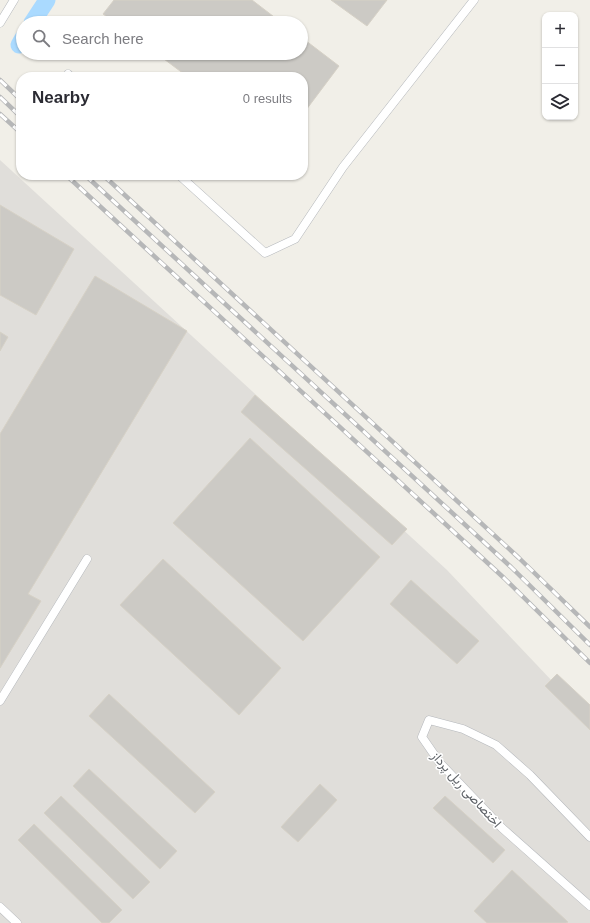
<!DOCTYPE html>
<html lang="en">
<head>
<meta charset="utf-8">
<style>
  :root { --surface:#fff; --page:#f2f2f3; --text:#2b2b33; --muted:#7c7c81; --line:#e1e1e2 }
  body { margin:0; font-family:Helvetica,Vazirmatn,sans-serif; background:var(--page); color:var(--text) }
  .controls { position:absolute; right:12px; top:12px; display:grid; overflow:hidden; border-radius:8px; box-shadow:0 1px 3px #0004 }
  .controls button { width:36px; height:36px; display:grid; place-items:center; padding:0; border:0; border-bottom:1px solid var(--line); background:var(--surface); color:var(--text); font:20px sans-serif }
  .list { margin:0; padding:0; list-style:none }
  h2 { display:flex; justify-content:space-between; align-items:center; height:52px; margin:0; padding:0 16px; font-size:17px }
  h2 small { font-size:13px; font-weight:400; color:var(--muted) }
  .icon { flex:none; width:22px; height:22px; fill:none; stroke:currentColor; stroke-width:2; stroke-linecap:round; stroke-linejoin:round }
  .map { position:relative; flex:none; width:590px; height:923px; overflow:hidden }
  .search { position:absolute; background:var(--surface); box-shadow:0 1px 3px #0004; left:16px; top:16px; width:292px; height:44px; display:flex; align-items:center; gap:10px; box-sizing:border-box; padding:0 14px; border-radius:22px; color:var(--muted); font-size:15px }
  .panel { position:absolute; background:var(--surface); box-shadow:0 1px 3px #0004; left:16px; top:72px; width:292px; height:108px; border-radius:16px }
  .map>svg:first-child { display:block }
</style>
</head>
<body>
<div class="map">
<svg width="590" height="923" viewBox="0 0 590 923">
  <rect width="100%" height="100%" fill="#f1efe8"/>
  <path fill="#e0deda" d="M 0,160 L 447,570 L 590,721 L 590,923 L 0,923 Z"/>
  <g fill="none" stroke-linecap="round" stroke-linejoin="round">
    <g stroke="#aadaff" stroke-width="17">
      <path d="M 32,23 L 47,0"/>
      <path d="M 19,45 L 23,38"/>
    </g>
  </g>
  <g fill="#cccac5" stroke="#d6d1c6">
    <path d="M 114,0 L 252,0 L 282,23 L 116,23 L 103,14 Z"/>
    <path d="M 331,0 L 387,0 L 367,26 Z"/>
    <path d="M 301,37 L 339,66 L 303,114 L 303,77 L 188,77 L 156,53 L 301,53 Z"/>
    <path d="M 0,205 L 74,249 L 36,315 L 0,295 Z"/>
    <path d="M 95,276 L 187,331 L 28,594 L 41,601 L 0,668 L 0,434 Z"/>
    <path d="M 0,332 L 8,337 L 0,351 Z"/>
    <path d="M 255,395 L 407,529 L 392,545 L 241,412 Z"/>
    <path d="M 250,438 L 380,557 L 303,641 L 173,523 Z"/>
    <path d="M 163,559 L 281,668 L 239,715 L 120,605 Z"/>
    <path d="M 411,580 L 479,641 L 457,664 L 390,604 Z"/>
    <path d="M 557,674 L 590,705 L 590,730 L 545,686 Z"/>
    <path d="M 109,694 L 215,792 L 195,813 L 89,716 Z"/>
    <path d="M 89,769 L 177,851 L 160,869 L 73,786 Z"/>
    <path d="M 320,784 L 337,800 L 298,842 L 281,827 Z"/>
    <path d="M 61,796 L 150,882 L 133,899 L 44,813 Z"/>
    <path d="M 445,796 L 505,850 L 493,863 L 433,808 Z"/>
    <path d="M 34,824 L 122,910 L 109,923 L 102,923 L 18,840 Z"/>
    <path d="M 512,870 L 568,922 L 566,923 L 487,923 L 474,911 Z"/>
  </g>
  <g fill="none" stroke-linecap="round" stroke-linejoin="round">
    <defs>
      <g id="service">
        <path d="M 0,23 L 14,0"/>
        <path d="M 68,74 L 71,77"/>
        <path d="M 179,175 L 265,253 L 295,239 L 343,167 L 474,0"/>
        <path d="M 0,701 L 87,559"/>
        <path d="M 590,837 L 530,775 L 496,745 L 463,729 L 429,720 L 422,737 L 440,763 L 502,828 L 590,906"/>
        <path d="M 0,907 L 17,923"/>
      </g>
    </defs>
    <use href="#service" stroke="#b5b8bc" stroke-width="9"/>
    <use href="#service" stroke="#fff" stroke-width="8"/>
    <defs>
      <g id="rail">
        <path d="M 0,80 L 21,100"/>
        <path d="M 0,97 L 21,117"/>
        <path d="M 0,114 L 21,133"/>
        <path d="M 66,175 L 504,578 L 590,663"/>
        <path d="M 85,175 L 511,567 L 590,645"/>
        <path d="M 103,175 L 519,558 L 590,627"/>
      </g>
    </defs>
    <use href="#rail" stroke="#b6b7b8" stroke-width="4.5"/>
    <use href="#rail" stroke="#fff" stroke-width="3" stroke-dasharray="9" stroke-linecap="butt"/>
  </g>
  <g text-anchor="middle" stroke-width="3" stroke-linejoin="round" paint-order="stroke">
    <g font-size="13" fill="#5f6368" stroke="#fff">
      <text transform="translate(467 789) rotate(48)" y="5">اختصاصی ریل پرداز</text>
    </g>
  </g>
</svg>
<div class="controls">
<button>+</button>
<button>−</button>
<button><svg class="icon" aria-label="layers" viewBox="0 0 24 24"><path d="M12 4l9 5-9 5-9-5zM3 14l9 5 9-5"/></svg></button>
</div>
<div class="search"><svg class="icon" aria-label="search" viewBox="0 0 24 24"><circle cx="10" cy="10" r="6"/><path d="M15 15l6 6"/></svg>Search here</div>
<section class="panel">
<h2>Nearby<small>0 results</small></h2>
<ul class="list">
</ul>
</section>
</div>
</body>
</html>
